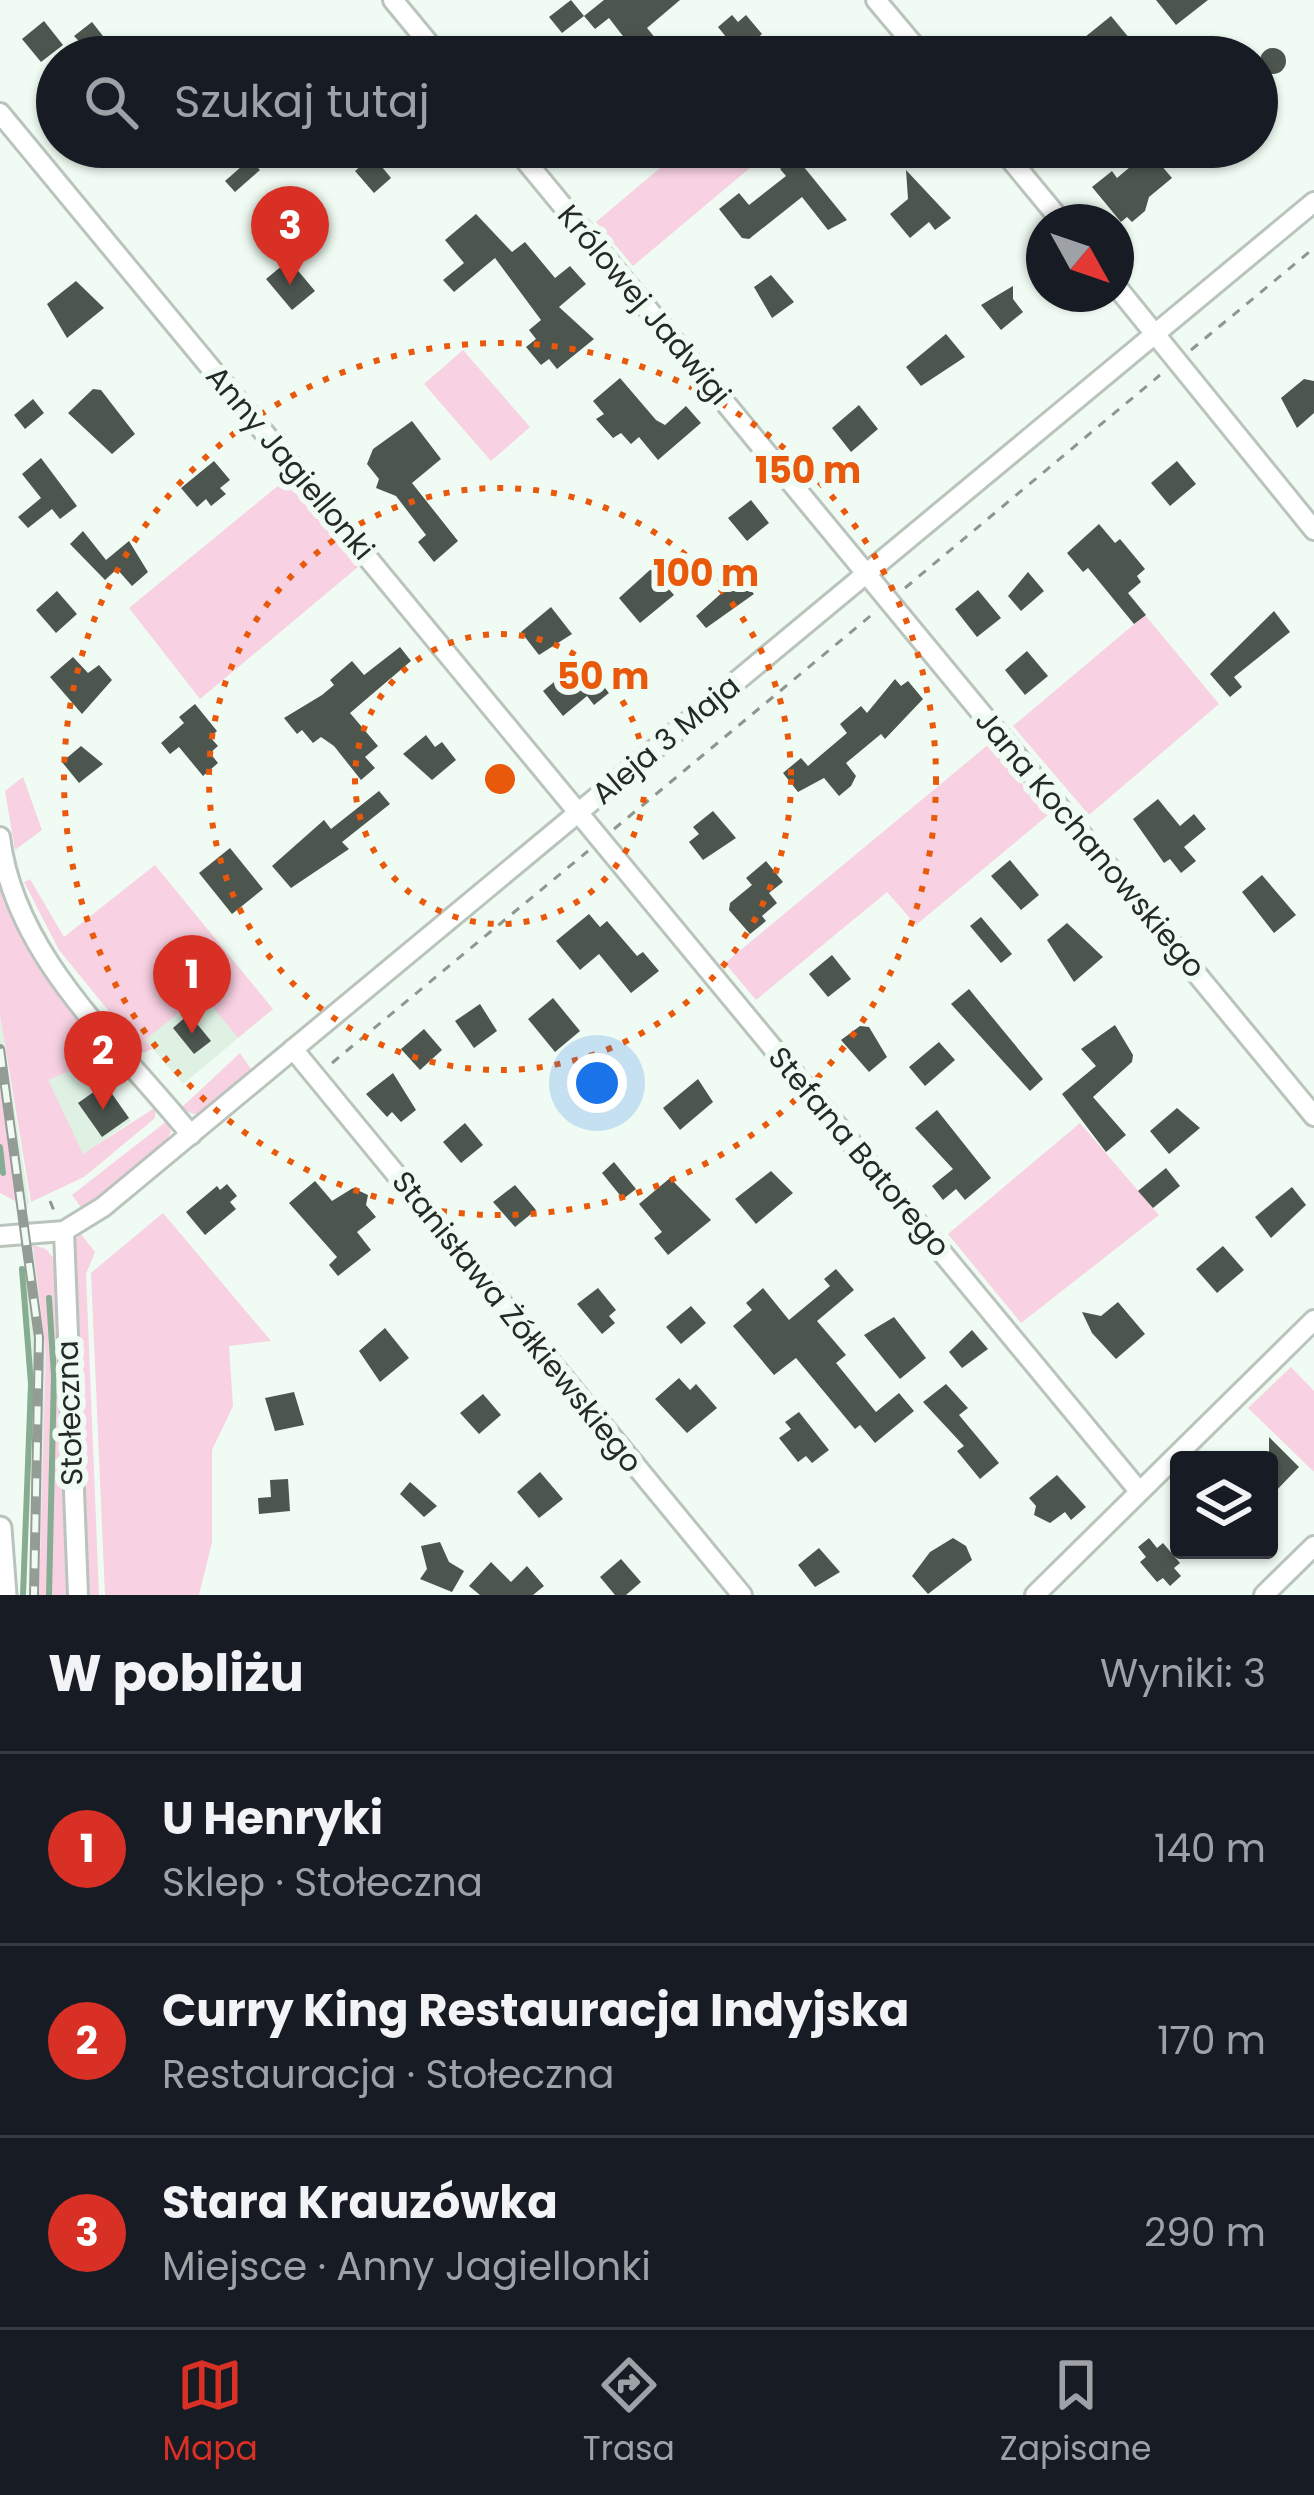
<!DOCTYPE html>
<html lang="pl">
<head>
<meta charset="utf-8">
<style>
  :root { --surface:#171b24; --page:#20242c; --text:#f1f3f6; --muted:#9ea1a6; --line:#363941; --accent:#d93025 }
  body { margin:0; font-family:Poppins,sans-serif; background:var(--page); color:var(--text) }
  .controls { position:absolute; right:36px; bottom:36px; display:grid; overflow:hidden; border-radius:12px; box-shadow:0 3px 9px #0004 }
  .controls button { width:108px; height:108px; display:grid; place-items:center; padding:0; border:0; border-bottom:3px solid var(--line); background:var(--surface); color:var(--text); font:60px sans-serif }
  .compass { position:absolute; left:1026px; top:204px; width:108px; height:108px; border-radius:50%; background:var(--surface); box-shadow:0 3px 9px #0004; rotate:130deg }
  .you { position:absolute; left:597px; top:1083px; width:42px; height:42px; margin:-30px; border:9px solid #fff; border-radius:50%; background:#1a73e8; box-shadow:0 0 0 18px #1a73e833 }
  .badge { display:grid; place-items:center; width:78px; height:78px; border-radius:50%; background:var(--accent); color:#fff; font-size:39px; font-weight:700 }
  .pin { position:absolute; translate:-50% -99px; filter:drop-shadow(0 3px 6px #0008) }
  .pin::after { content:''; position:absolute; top:63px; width:42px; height:36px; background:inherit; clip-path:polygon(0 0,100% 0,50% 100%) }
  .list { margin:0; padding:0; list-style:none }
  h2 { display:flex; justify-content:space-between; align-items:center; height:156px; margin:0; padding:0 48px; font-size:51px }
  h2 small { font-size:39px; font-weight:400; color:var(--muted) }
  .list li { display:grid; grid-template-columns:78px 1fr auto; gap:36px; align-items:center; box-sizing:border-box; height:192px; padding:0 48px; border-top:3px solid var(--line) }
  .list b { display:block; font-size:45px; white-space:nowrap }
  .list p { margin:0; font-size:39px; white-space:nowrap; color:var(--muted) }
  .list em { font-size:39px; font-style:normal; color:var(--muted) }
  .icon { flex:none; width:66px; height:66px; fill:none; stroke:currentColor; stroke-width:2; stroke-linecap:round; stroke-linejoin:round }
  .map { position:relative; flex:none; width:1314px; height:1595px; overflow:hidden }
  .search { position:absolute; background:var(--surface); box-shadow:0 3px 9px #0004; left:36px; right:36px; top:36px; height:132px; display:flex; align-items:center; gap:30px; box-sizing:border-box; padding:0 42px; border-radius:66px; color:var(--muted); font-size:45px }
  .sheet { height:732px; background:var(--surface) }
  nav { display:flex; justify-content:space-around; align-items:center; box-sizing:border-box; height:168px; border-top:3px solid var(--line); background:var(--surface); font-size:33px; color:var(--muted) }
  nav a { display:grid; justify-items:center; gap:6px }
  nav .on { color:var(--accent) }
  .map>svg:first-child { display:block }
</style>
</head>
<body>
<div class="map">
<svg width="1314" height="1595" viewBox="0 0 1314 1595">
  <rect width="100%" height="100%" fill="#f0fcf3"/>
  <g fill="#def1e3">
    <path d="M 202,993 L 238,1038 L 183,1084 L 145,1040 Z"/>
    <path d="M 0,1015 L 29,1202 L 26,1213 L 31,1224 L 21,1225 L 0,1085 Z"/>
    <path d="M 90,1062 L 131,1121 L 83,1155 L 47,1080 Z"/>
    <path d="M 33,1245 L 46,1354 L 39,1595 L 29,1595 L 35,1402 L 23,1246 Z"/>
  </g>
  <g fill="#f8d1e2">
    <path d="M 685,147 L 755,147 L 763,157 L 633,266 L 596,222 Z"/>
    <path d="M 463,350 L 530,427 L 491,461 L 424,384 Z"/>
    <path d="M 285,480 L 358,567 L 200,699 L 129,608 Z"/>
    <path d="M 1145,615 L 1219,704 L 1089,815 L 1013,726 Z"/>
    <path d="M 989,744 L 1048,815 L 916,925 L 887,892 L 756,1000 L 725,963 Z"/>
    <path d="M 23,777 L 42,830 L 15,850 L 5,791 Z"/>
    <path d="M 155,865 L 273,1009 L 238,1038 L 202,994 L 145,1040 L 152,1049 L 143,1053 L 59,950 L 24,882 L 30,879 L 64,937 Z"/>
    <path d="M 0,883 L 41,965 L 111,1054 L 48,1080 L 83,1154 L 156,1107 L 155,1118 L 84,1177 L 31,1202 L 0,1015 Z"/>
    <path d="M 240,1053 L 251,1069 L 197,1115 L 180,1109 Z"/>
    <path d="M 0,1085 L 2,1096 L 17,1202 L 0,1193 Z"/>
    <path d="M 167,1121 L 171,1132 L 166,1142 L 82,1209 L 72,1195 Z"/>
    <path d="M 1080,1123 L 1159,1215 L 1021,1323 L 948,1234 Z"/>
    <path d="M 163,1213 L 271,1341 L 229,1346 L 233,1406 L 212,1450 L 212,1542 L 199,1595 L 105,1595 L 91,1273 Z"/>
    <path d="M 81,1234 L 95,1252 L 86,1274 L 99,1595 L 87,1595 L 73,1242 Z"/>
    <path d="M 33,1245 L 46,1249 L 54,1259 L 69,1595 L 39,1595 L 46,1354 Z"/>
    <path d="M 1291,1367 L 1314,1391 L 1314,1472 L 1248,1408 Z"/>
  </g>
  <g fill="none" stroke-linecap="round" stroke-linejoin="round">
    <g stroke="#86ac91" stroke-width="6">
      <path d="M 0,1147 L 3,1173"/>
      <path d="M 22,1269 L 31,1384 L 23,1595"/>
      <path d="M 49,1298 L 54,1375 L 49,1595"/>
    </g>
  </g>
  <g fill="#4c564f">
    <path d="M 571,0 L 584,16 L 562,33 L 549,17 Z"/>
    <path d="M 604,0 L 680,0 L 647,28 L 671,57 L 639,57 L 609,18 L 595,29 L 584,16 Z"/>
    <path d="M 1156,0 L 1208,0 L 1176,25 Z"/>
    <path d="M 732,15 L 738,22 L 746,15 L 762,34 L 739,53 L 718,27 Z"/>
    <path d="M 1111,16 L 1135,45 L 1120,57 L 1102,57 L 1085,37 Z"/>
    <path d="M 44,21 L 63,45 L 41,62 L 22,39 Z"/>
    <path d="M 92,22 L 110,45 L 94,57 L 74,36 Z"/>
    <circle cx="1273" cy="61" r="13"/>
    <path d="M 1149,151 L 1172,178 L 1149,197 L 1145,211 L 1132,222 L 1127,217 L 1121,222 L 1092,187 L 1112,171 L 1117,178 Z"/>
    <path d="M 373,156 L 391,178 L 374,193 L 355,171 Z"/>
    <path d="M 795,156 L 847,220 L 828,230 L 802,197 L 749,239 L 742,238 L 719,209 L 739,193 L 749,205 L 786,176 L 780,169 Z"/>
    <path d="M 250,159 L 260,170 L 235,192 L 225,181 Z"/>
    <path d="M 906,170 L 951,218 L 935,230 L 929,222 L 910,238 L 890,214 L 908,199 Z"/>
    <path d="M 476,214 L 512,252 L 525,242 L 555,278 L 570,266 L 586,284 L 559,307 L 594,339 L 557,369 L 549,359 L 541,365 L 526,347 L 536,339 L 529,330 L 541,320 L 495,258 L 454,292 L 443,280 L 464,263 L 445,240 Z"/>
    <path d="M 289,260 L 315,291 L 292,310 L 266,279 Z"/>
    <path d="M 771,275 L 794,302 L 772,318 L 754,287 Z"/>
    <path d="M 76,281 L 104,308 L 67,338 L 47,304 Z"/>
    <path d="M 1013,286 L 1013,299 L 1023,312 L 1001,330 L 981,305 Z"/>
    <path d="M 946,334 L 965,357 L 921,386 L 906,367 Z"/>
    <path d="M 620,378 L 656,420 L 665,425 L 686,406 L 701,423 L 658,460 L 639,437 L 631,444 L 621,433 L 613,438 L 596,419 L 604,414 L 593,401 Z"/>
    <path d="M 1304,379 L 1314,381 L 1314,413 L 1297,428 L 1281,398 Z"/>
    <path d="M 93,389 L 101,390 L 135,434 L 112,454 L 68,413 Z"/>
    <path d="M 33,399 L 44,413 L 25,429 L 14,415 Z"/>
    <path d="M 859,405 L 878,429 L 851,452 L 832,428 Z"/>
    <path d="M 412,421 L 441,459 L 412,483 L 458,541 L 434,562 L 418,542 L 426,535 L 396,496 L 376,488 L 379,479 L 367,464 L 373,449 Z"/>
    <path d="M 41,458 L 77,506 L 60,519 L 52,509 L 28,528 L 18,517 L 41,498 L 22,474 Z"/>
    <path d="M 214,461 L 230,480 L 220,488 L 226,494 L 211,506 L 206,499 L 197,507 L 181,488 Z"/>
    <path d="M 1177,461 L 1196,484 L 1170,506 L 1151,483 Z"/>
    <path d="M 751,500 L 769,523 L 747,541 L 728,518 Z"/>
    <path d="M 1099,524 L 1115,543 L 1120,539 L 1145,569 L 1137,576 L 1141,582 L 1128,593 L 1146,615 L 1134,624 L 1088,568 L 1083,572 L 1067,553 Z"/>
    <path d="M 83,531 L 106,560 L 129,541 L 148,572 L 132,586 L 117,569 L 105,580 L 70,544 Z"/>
    <path d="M 731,568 L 754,594 L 706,628 L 696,616 L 725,590 L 716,579 Z"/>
    <path d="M 651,569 L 674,595 L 640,623 L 619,598 Z"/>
    <path d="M 1028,572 L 1044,591 L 1021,611 L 1008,596 Z"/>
    <path d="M 978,590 L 1001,618 L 977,637 L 955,609 Z"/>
    <path d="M 57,591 L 77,614 L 56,633 L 36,610 Z"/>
    <path d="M 551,607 L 572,634 L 539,655 L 521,632 Z"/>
    <path d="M 1274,611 L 1290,632 L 1234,677 L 1242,687 L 1230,697 L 1210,674 Z"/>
    <path d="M 400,647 L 411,661 L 350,713 L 378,746 L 365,757 L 375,768 L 361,780 L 334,746 L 321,737 L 313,743 L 302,730 L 297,734 L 284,718 L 322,695 L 334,685 L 330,680 L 352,661 L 364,675 Z"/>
    <path d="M 1027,651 L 1048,676 L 1025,695 L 1005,670 Z"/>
    <path d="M 73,657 L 88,673 L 99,665 L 112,680 L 82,714 L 50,677 Z"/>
    <path d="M 575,665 L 586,677 L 592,672 L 609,693 L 594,705 L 587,696 L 563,716 L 543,691 Z"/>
    <path d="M 895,679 L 901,686 L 908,681 L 923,699 L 885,739 L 881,734 L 846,763 L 856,776 L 851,786 L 839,796 L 824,778 L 798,792 L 783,773 L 801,758 L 808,766 L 847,733 L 840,724 L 861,706 L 867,713 Z"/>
    <path d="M 195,704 L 217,731 L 210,737 L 218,746 L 210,753 L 218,763 L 203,776 L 179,747 L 170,754 L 161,743 L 184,723 L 179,717 Z"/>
    <path d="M 426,735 L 435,747 L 442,742 L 456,760 L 432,780 L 403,754 Z"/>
    <path d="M 81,746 L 103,764 L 79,783 L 62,762 Z"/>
    <path d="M 379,791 L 390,804 L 342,842 L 349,849 L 291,888 L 272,866 L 324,820 L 331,829 Z"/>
    <path d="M 1158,799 L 1180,826 L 1194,814 L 1206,829 L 1184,847 L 1196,861 L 1181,873 L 1170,859 L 1164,863 L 1133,819 Z"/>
    <path d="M 713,811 L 736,838 L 703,860 L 689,842 L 699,834 L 693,827 Z"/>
    <path d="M 230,848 L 263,889 L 232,914 L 199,873 Z"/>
    <path d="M 1010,860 L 1039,895 L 1021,910 L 991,876 Z"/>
    <path d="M 766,861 L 783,882 L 769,893 L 777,903 L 762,916 L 766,921 L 750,934 L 729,910 L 730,903 L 752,885 L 746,878 Z"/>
    <path d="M 1262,875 L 1296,915 L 1274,933 L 1242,892 Z"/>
    <path d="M 589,914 L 600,927 L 607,921 L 637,956 L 643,952 L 659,971 L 631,993 L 599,954 L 580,970 L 556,941 Z"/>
    <path d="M 981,917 L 1012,954 L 1001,963 L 970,926 Z"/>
    <path d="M 1067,923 L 1103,957 L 1074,982 L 1047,940 Z"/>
    <path d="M 832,955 L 851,979 L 828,997 L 809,974 Z"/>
    <path d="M 969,989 L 1043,1079 L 1030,1091 L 951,1004 Z"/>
    <path d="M 553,998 L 580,1031 L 555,1052 L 528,1019 Z"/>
    <path d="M 480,1004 L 497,1031 L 474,1048 L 455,1021 Z"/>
    <path d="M 189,1014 L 211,1041 L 194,1054 L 173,1028 Z"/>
    <path d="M 1115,1025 L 1133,1055 L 1132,1062 L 1093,1097 L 1126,1135 L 1106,1152 L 1062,1094 L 1096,1066 L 1081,1049 Z"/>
    <path d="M 860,1026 L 869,1027 L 887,1057 L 869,1072 L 841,1040 Z"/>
    <path d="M 424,1029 L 442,1050 L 420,1070 L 401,1049 Z"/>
    <path d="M 939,1042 L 955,1060 L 925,1086 L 909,1067 Z"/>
    <path d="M 393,1073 L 416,1110 L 401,1122 L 392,1112 L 387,1117 L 366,1094 Z"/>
    <path d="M 698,1079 L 713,1102 L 680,1130 L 663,1108 Z"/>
    <path d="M 105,1084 L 129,1118 L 102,1137 L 78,1103 Z"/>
    <path d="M 1177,1108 L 1200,1128 L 1169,1154 L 1150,1131 Z"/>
    <path d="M 937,1110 L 991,1178 L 965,1200 L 956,1189 L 943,1200 L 932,1186 L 953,1169 L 915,1128 Z"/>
    <path d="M 465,1123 L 483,1145 L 461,1163 L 443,1142 Z"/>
    <path d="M 614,1162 L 636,1189 L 623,1199 L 602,1173 Z"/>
    <path d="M 1166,1168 L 1180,1186 L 1153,1208 L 1138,1191 Z"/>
    <path d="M 771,1171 L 793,1193 L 756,1224 L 735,1199 Z"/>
    <path d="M 670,1178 L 711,1220 L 668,1255 L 654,1238 L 662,1232 L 639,1204 Z"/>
    <path d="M 315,1181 L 332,1201 L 353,1188 L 368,1195 L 366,1205 L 376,1217 L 357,1232 L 371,1250 L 338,1276 L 329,1265 L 337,1257 L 289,1203 Z"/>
    <path d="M 227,1184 L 237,1196 L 230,1202 L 236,1209 L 205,1235 L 186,1212 L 217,1186 L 220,1190 Z"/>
    <path d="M 515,1185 L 536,1210 L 515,1227 L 493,1202 Z"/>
    <path d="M 1292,1187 L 1306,1205 L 1271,1238 L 1255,1217 Z"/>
    <path d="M 1223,1246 L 1244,1270 L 1217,1293 L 1196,1269 Z"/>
    <path d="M 836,1269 L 854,1290 L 817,1321 L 846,1355 L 836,1363 L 876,1412 L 899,1393 L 914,1411 L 875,1443 L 860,1425 L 855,1429 L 796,1358 L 774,1375 L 733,1326 L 752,1310 L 746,1303 L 763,1288 L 789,1320 L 830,1286 L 824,1279 Z"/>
    <path d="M 598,1288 L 616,1310 L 609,1316 L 615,1323 L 602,1334 L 577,1304 Z"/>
    <path d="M 1118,1302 L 1145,1334 L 1116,1359 L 1092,1333 L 1082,1312 L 1101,1316 Z"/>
    <path d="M 691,1306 L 706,1323 L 681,1344 L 666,1327 Z"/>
    <path d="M 894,1317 L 926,1358 L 900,1379 L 864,1335 Z"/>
    <path d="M 385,1328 L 409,1358 L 380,1382 L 359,1351 Z"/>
    <path d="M 972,1330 L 988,1349 L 962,1368 L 949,1352 Z"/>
    <path d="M 679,1378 L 690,1390 L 696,1384 L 717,1408 L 687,1433 L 655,1399 Z"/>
    <path d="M 946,1384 L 968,1408 L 959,1415 L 999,1463 L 980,1479 L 957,1451 L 964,1446 L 923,1402 Z"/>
    <path d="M 294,1392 L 304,1425 L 275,1431 L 265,1398 Z"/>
    <path d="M 483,1394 L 501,1415 L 479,1434 L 460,1413 Z"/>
    <path d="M 799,1412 L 829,1450 L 812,1463 L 806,1456 L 798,1462 L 779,1438 L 791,1429 L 785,1422 Z"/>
    <path d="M 1269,1437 L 1299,1467 L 1269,1498 Z"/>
    <path d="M 540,1472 L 563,1499 L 539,1518 L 517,1492 Z"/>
    <path d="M 1057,1475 L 1086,1507 L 1071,1520 L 1065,1512 L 1050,1523 L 1034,1515 L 1036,1506 L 1029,1498 Z"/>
    <path d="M 288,1479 L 290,1511 L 259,1514 L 258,1498 L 271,1497 L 270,1480 Z"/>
    <path d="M 410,1482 L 437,1506 L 424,1517 L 400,1494 Z"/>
    <path d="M 953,1538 L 966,1546 L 972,1560 L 928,1594 L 912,1576 L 930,1552 Z"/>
    <path d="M 1149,1538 L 1157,1548 L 1163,1543 L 1180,1563 L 1174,1568 L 1181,1576 L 1170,1586 L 1163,1578 L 1157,1582 L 1140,1562 L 1146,1557 L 1138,1547 Z"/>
    <path d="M 440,1542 L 449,1562 L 464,1571 L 452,1592 L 420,1579 L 427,1569 L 421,1546 Z"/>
    <path d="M 819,1548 L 840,1572 L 815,1587 L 798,1565 Z"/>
    <path d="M 621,1559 L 641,1582 L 626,1595 L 615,1595 L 600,1577 Z"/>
    <path d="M 491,1562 L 511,1582 L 527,1566 L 544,1586 L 533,1595 L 480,1595 L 469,1586 Z"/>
  </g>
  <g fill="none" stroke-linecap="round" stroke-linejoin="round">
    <defs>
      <g id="minor">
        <path d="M 393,0 L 440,57"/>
        <path d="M 876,0 L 924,57"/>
        <path d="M 0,113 L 1139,1491"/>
        <path d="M 514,147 L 1314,1116"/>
        <path d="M 1000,147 L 1062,222"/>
        <path d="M 1116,286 L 1314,530"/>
        <path d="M 0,837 C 14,957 119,1045 191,1135"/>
        <path d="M 293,1049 L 742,1595"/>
        <path d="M 64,1231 L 78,1595"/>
        <path d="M 0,1236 L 64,1231 L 103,1207 L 1314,202"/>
        <path d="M 1035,1595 L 1314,1320"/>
        <path d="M 1264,1595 L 1314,1546"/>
      </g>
      <path id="tertiary" d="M 0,1528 L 5,1595"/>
    </defs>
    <use href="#minor" stroke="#b9c4bc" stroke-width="24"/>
    <use href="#tertiary" stroke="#b9c4bc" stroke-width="27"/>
    <g stroke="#8d968f" stroke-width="3" stroke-dasharray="9 9" stroke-linecap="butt">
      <path d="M 1191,350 L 1314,248"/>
      <path d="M 905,588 L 1160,375"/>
      <path d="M 614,829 L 874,613"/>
      <path d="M 332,1063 L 588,851"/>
      <path d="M 50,1201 L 55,1213"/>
    </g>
    <use href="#minor" stroke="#fff" stroke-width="18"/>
    <use href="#tertiary" stroke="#fff" stroke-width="21"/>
    <defs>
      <path id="rail" d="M 0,1049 L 39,1338 L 34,1595"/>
    </defs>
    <use href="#rail" stroke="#949c96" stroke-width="10"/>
    <use href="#rail" stroke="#f0fcf3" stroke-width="6" stroke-dasharray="18" stroke-linecap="butt"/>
  </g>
  <g fill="none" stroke="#e8590c" stroke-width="6" stroke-dasharray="6 12">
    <circle cx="500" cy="779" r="145"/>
    <circle cx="500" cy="779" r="291"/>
    <circle cx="500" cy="779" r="436"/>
  </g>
  <g text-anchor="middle" stroke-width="12" stroke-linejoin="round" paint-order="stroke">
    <g font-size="30" fill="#262a27" stroke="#f0fcf3">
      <text transform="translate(644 305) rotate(50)" y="10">Królowej Jadwigi</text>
      <text transform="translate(290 463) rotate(50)" y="10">Anny Jagiellonki</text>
      <text transform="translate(666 740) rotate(-40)" y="10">Aleja 3 Maja</text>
      <text transform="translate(1090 844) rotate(50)" y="10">Jana Kochanowskiego</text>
      <text transform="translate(859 1152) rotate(50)" y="10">Stefana Batorego</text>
      <text transform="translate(517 1322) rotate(51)" y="10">Stanisława Żółkiewskiego</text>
      <text transform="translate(70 1413) rotate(-92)" y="10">Stołeczna</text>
    </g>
  </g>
  <circle cx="500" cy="779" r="18" fill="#e8590c" stroke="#f0fcf3" stroke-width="6"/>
  <g font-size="36" text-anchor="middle" font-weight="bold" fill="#e8590c" stroke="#f0fcf3" stroke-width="12" stroke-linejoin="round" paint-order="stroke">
    <text x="808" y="483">150 m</text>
    <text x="706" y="586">100 m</text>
    <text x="603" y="689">50 m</text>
  </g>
</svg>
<div class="controls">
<button><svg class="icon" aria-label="layers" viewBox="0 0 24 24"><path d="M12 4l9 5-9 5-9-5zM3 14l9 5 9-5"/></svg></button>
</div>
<svg class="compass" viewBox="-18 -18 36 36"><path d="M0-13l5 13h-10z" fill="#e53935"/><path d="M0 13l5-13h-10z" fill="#9ea1a6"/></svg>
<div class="you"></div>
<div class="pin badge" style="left:192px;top:1034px">1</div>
<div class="pin badge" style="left:103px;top:1110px">2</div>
<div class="pin badge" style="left:290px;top:285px">3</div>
<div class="search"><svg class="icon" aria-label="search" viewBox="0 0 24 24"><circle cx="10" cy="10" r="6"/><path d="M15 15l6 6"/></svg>Szukaj tutaj</div>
</div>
<section class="sheet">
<h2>W pobliżu<small>Wyniki: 3</small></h2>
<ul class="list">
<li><span class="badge">1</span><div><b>U Henryki</b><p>Sklep · Stołeczna</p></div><em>140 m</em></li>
<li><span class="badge">2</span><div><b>Curry King Restauracja Indyjska</b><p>Restauracja · Stołeczna</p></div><em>170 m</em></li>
<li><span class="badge">3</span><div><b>Stara Krauzówka</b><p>Miejsce · Anny Jagiellonki</p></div><em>290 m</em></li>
</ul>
</section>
<nav>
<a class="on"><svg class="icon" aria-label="map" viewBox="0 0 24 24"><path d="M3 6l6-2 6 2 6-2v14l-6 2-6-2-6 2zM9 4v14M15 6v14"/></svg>Mapa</a>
<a><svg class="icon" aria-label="directions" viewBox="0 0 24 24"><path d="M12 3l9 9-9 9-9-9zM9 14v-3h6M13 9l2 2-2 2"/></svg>Trasa</a>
<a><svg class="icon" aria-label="saved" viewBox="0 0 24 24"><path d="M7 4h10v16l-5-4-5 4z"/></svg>Zapisane</a>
</nav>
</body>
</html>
